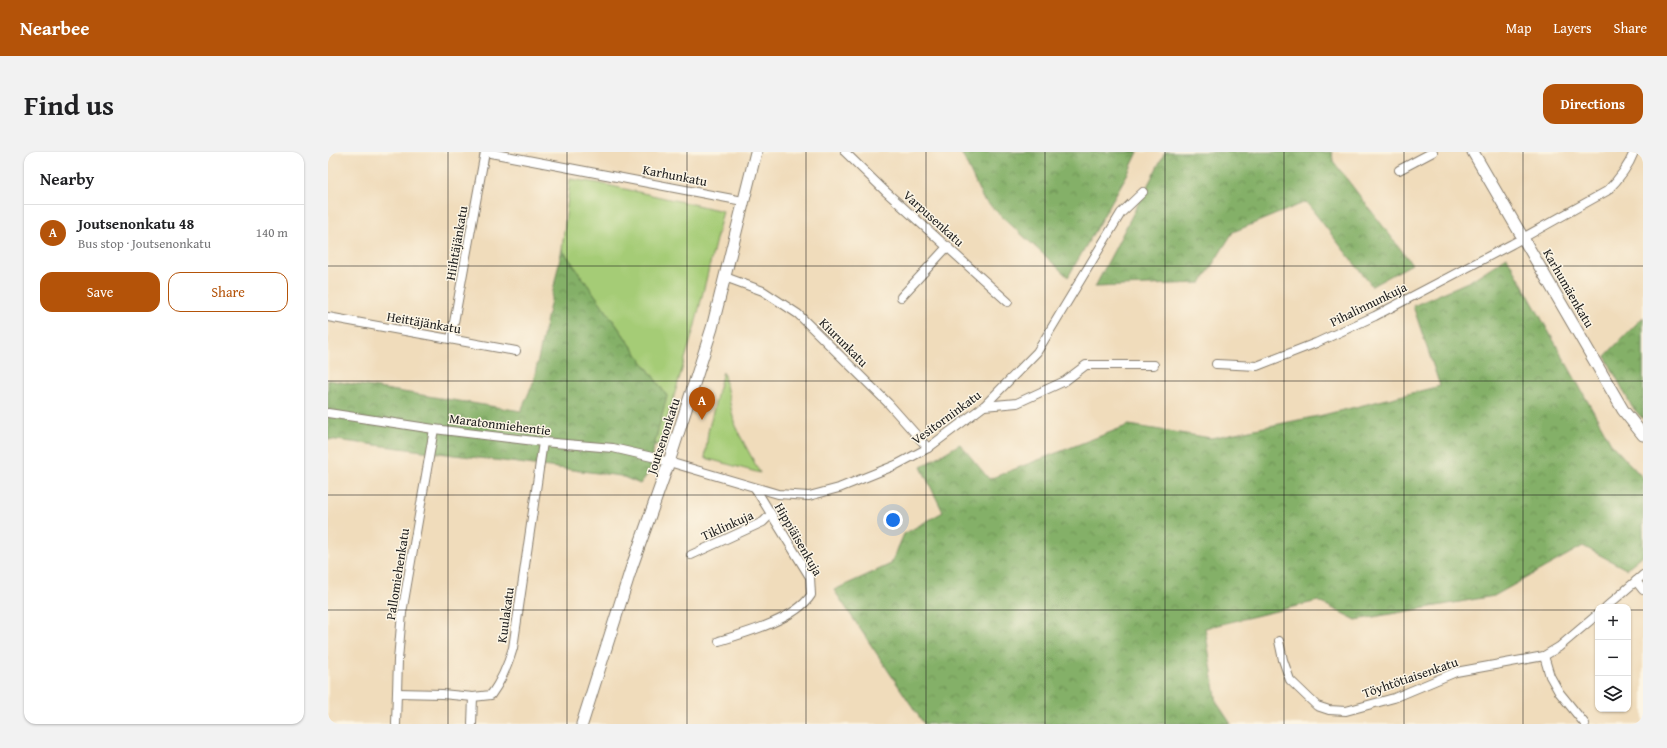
<!DOCTYPE html>
<html lang="en">
<head>
<meta charset="utf-8">
<style>
  :root { --surface:#fff; --page:#f2f2f2; --text:#202124; --muted:#757577; --line:#e0e0e0; --accent:#b45309 }
  body { margin:0; font-family:"Gentium Book Plus",serif; background:var(--page); color:var(--text) }
  .controls { position:absolute; right:12px; bottom:12px; display:grid; overflow:hidden; border-radius:8px; box-shadow:0 1px 3px #0004 }
  .controls button { width:36px; height:36px; display:grid; place-items:center; padding:0; border:0; border-bottom:1px solid var(--line); background:var(--surface); color:var(--text); font:20px sans-serif }
  .you { position:absolute; left:565px; top:368px; width:14px; height:14px; margin:-10px; border:3px solid #fff; border-radius:50%; background:#1a73e8; box-shadow:0 0 0 6px #1a73e833 }
  .badge { display:grid; place-items:center; width:26px; height:26px; border-radius:50%; background:var(--accent); color:#fff; font-size:13px; font-weight:700 }
  .pin { position:absolute; translate:-50% -33px; filter:drop-shadow(0 1px 2px #0008) }
  .pin::after { content:''; position:absolute; top:21px; width:14px; height:12px; background:inherit; clip-path:polygon(0 0,100% 0,50% 100%) }
  .list { margin:0; padding:0; list-style:none }
  h2 { display:flex; justify-content:space-between; align-items:center; height:52px; margin:0; padding:0 16px; font-size:17px }
  h2 small { font-size:13px; font-weight:400; color:var(--muted) }
  .list li { display:grid; grid-template-columns:26px 1fr auto; gap:12px; align-items:center; box-sizing:border-box; height:56px; padding:0 16px; border-top:1px solid var(--line) }
  .list b { display:block; font-size:15px; white-space:nowrap }
  .list p { margin:0; font-size:13px; white-space:nowrap; color:var(--muted) }
  .list em { font-size:13px; font-style:normal; color:var(--muted) }
  .actions { display:flex; gap:8px; padding:12px 16px }
  .actions a { flex:1; padding:9px 0; border:1px solid var(--accent); border-radius:12px; text-align:center; font-size:14px; color:var(--accent) }
  .actions .main { background:var(--accent); color:#fff }
  .icon { flex:none; width:22px; height:22px; fill:none; stroke:currentColor; stroke-width:2; stroke-linecap:round; stroke-linejoin:round }
  .map { position:relative; flex:none; width:1315px; height:572px; overflow:hidden; border-radius:12px }
  header { display:flex; align-items:center; gap:24px; box-sizing:border-box; height:56px; padding:0 20px; background:var(--accent); color:#fff }
  header strong { font-size:19px }
  nav { display:flex; gap:22px; margin-inline-start:auto; font-size:14px }
  .intro { display:flex; align-items:center; justify-content:space-between; box-sizing:border-box; height:96px; padding:0 24px }
  h1 { margin:0; font-size:28px }
  .button { padding:10px 18px; border-radius:12px; background:var(--accent); color:#fff; font-size:14px; font-weight:700 }
  main { display:flex; gap:24px; padding:0 24px }
  aside { flex:1; background:var(--surface); border-radius:12px; box-shadow:0 1px 3px #0004 }
  .map>svg:first-child { display:block }
</style>
</head>
<body>
<header>
<strong>Nearbee</strong>
<nav><a>Map</a><a>Layers</a><a>Share</a></nav>
</header>
<div class="intro"><h1>Find us</h1><a class="button">Directions</a></div>
<main>
<aside>
<h2>Nearby<small></small></h2>
<ul class="list">
<li><span class="badge">A</span><div><b>Joutsenonkatu 48</b><p>Bus stop · Joutsenonkatu</p></div><em>140 m</em></li>
</ul>
<div class="actions"><a class="main">Save</a><a>Share</a></div>
</aside>
<div class="map">
<svg width="1315" height="572" viewBox="0 0 1315 572">
  <defs>
    <pattern id="forest-crowns" width="20" height="18" patternUnits="userSpaceOnUse"><rect width="20" height="18" fill="#84b067"/><path d="M2 6a3 3 0 1 1 6 0M12 15a3 3 0 1 1 6 0" fill="none" stroke="#6b8e54"/></pattern>
  </defs>
  <rect width="100%" height="100%" fill="#fcf5e5"/>
  <filter id="ink" filterUnits="userSpaceOnUse"><feTurbulence type="fractalNoise" baseFrequency=".025" numOctaves="2"/><feDisplacementMap in="SourceGraphic" scale="8" xChannelSelector="R" yChannelSelector="G"/><feConvolveMatrix kernelMatrix="1 2 1 2 8 2 1 2 1" color-interpolation-filters="sRGB"/></filter>
  <filter id="wash" filterUnits="userSpaceOnUse"><feTurbulence type="fractalNoise" baseFrequency=".012" numOctaves="4" result="noise"/><feDisplacementMap in="SourceGraphic" scale="16" xChannelSelector="R" yChannelSelector="G"/><feGaussianBlur stdDeviation="0.9" result="paint"/><feColorMatrix in="noise" values="0 0 0 0 0 0 0 0 0 0 0 0 0 0 0 0 0 1.4 0 .05"/><feComposite in="paint" operator="in"/></filter>
  <g filter="url(#wash)">
    <rect width="100%" height="100%" fill="#f0dcbb"/>
    <g fill="#a5cc76" stroke="#607449">
      <path d="M 242,27 L 270,31 L 395,59 L 366,177 L 332,291 L 326,294 L 339,244 L 234,97 Z"/>
      <path d="M 395,219 L 407,274 L 432,321 L 377,306 L 380,280 Z"/>
    </g>
    <g fill="url(#forest-crowns)" stroke="#506642">
      <path d="M 633,0 L 810,0 L 800,21 L 740,125 L 655,47 Z"/>
      <path d="M 837,0 L 1004,0 L 1005,9 L 1084,112 L 1044,134 L 978,50 L 905,80 L 873,131 L 767,135 Z"/>
      <path d="M 234,97 L 339,244 L 326,294 L 322,319 L 312,332 L 293,324 L 0,287 L 0,228 L 193,259 L 205,231 Z"/>
      <path d="M 1179,105 L 1284,293 L 1315,326 L 1315,403 L 1298,417 L 1255,394 L 1166,444 L 1028,468 L 990,449 L 877,476 L 889,551 L 903,572 L 596,572 L 506,438 L 563,412 L 576,382 L 615,360 L 593,315 L 632,292 L 661,327 L 801,273 L 883,286 L 995,263 L 1112,234 L 1085,154 L 1142,129 Z"/>
      <path d="M 1315,165 L 1315,267 L 1304,255 L 1277,204 Z"/>
    </g>
  </g>
  <g filter="url(#ink)">
    <g fill="none" stroke-linecap="round" stroke-linejoin="round">
      <defs>
        <g id="street">
          <path d="M 157,0 L 415,49"/>
          <path d="M 517,0 L 557,39 L 680,150"/>
          <path d="M 1071,18 L 1105,0"/>
          <path d="M 397,125 L 435,139 L 470,162 L 560,251 L 600,296"/>
          <path d="M 573,145 L 620,94"/>
          <path d="M 0,165 L 188,199"/>
          <path d="M 123,187 L 157,0"/>
          <path d="M 888,212 L 929,214 L 988,191 L 1047,164 L 1184,92 L 1279,39 C 1291,27 1300,16 1306,0"/>
          <path d="M 656,254 L 689,251 L 737,229 L 758,213 L 826,213"/>
          <path d="M 0,261 L 106,277 L 215,290 L 285,296 L 324,305 L 450,342 L 481,344 L 511,336 L 568,313 L 600,296 L 656,254 L 709,200 L 793,61 L 815,40"/>
          <path d="M 363,403 L 435,370 L 443,362"/>
          <path d="M 1308,429 L 1315,438"/>
          <path d="M 1278,455 L 1315,423"/>
          <path d="M 391,489 C 418,481 468,467 483,443 L 482,425 L 427,336"/>
          <path d="M 951,489 L 955,508 L 962,528 L 989,554 L 1001,558 L 1018,559 L 1066,546 L 1128,520 L 1216,504 L 1231,495 L 1270,462"/>
          <path d="M 1216,504 L 1222,524 L 1231,540 L 1257,572"/>
          <path d="M 69,541 L 114,542 L 145,545 L 163,543 C 174,528 180,513 185,496 L 215,290"/>
          <path d="M 68,572 L 70,508 L 74,461 L 106,277"/>
          <path d="M 144,572 L 145,545"/>
        </g>
        <g id="secondary">
          <path d="M 1145,0 L 1295,258 L 1315,283"/>
          <path d="M 254,572 L 303,417 L 341,310 L 384,176 L 428,0"/>
        </g>
      </defs>
      <use href="#street" stroke="#867c6c" stroke-width="10"/>
      <use href="#secondary" stroke="#867c6c" stroke-width="13"/>
      <use href="#street" stroke="#fff" stroke-width="8"/>
      <use href="#secondary" stroke="#fff" stroke-width="11"/>
    </g>
  </g>
  <path fill="none" stroke="#1c1c1c" stroke-width="1" stroke-opacity="0.55" d="M 120,0 L 120,572M 239,0 L 239,572M 359,0 L 359,572M 478,0 L 478,572M 598,0 L 598,572M 717,0 L 717,572M 837,0 L 837,572M 956,0 L 956,572M 1076,0 L 1076,572M 1195,0 L 1195,572M 0,114 L 1315,114M 0,229 L 1315,229M 0,343 L 1315,343M 0,458 L 1270,458M 1300,458 L 1315,458"/>
  <g text-anchor="middle" stroke-width="3" stroke-linejoin="round" paint-order="stroke">
    <g font-size="13" fill="#1c1c1c" stroke="#fcf5e5">
      <text transform="translate(347 23) rotate(11)" y="5">Karhunkatu</text>
      <text transform="translate(606 66) rotate(42)" y="5">Varpusenkatu</text>
      <text transform="translate(128 91) rotate(-80)" y="5">Hiihtäjänkatu</text>
      <text transform="translate(1241 136) rotate(60)" y="5">Karhumäenkatu</text>
      <text transform="translate(1040 152) rotate(-26)" y="5">Pihalinnunkuja</text>
      <text transform="translate(96 170) rotate(10)" y="5">Heittäjänkatu</text>
      <text transform="translate(516 190) rotate(45)" y="5">Kiurunkatu</text>
      <text transform="translate(618 265) rotate(-36)" y="5">Vesitorninkatu</text>
      <text transform="translate(172 272) rotate(7)" y="5">Maratonmiehentie</text>
      <text transform="translate(335 284) rotate(-72)" y="5">Joutsenonkatu</text>
      <text transform="translate(399 373) rotate(-24)" y="5">Tiklinkuja</text>
      <text transform="translate(471 387) rotate(60)" y="5">Hippiäisenkuja</text>
      <text transform="translate(69 422) rotate(-81)" y="5">Pallomiehenkatu</text>
      <text transform="translate(177 463) rotate(-82)" y="5">Kuulakatu</text>
      <text transform="translate(1082 525) rotate(-19)" y="5">Töyhtötiaisenkatu</text>
    </g>
  </g>
</svg>
<div class="controls">
<button>+</button>
<button>−</button>
<button><svg class="icon" aria-label="layers" viewBox="0 0 24 24"><path d="M12 4l9 5-9 5-9-5zM3 14l9 5 9-5"/></svg></button>
</div>
<div class="you"></div>
<div class="pin badge" style="left:374px;top:268px">A</div>
</div>
</main>
</body>
</html>
